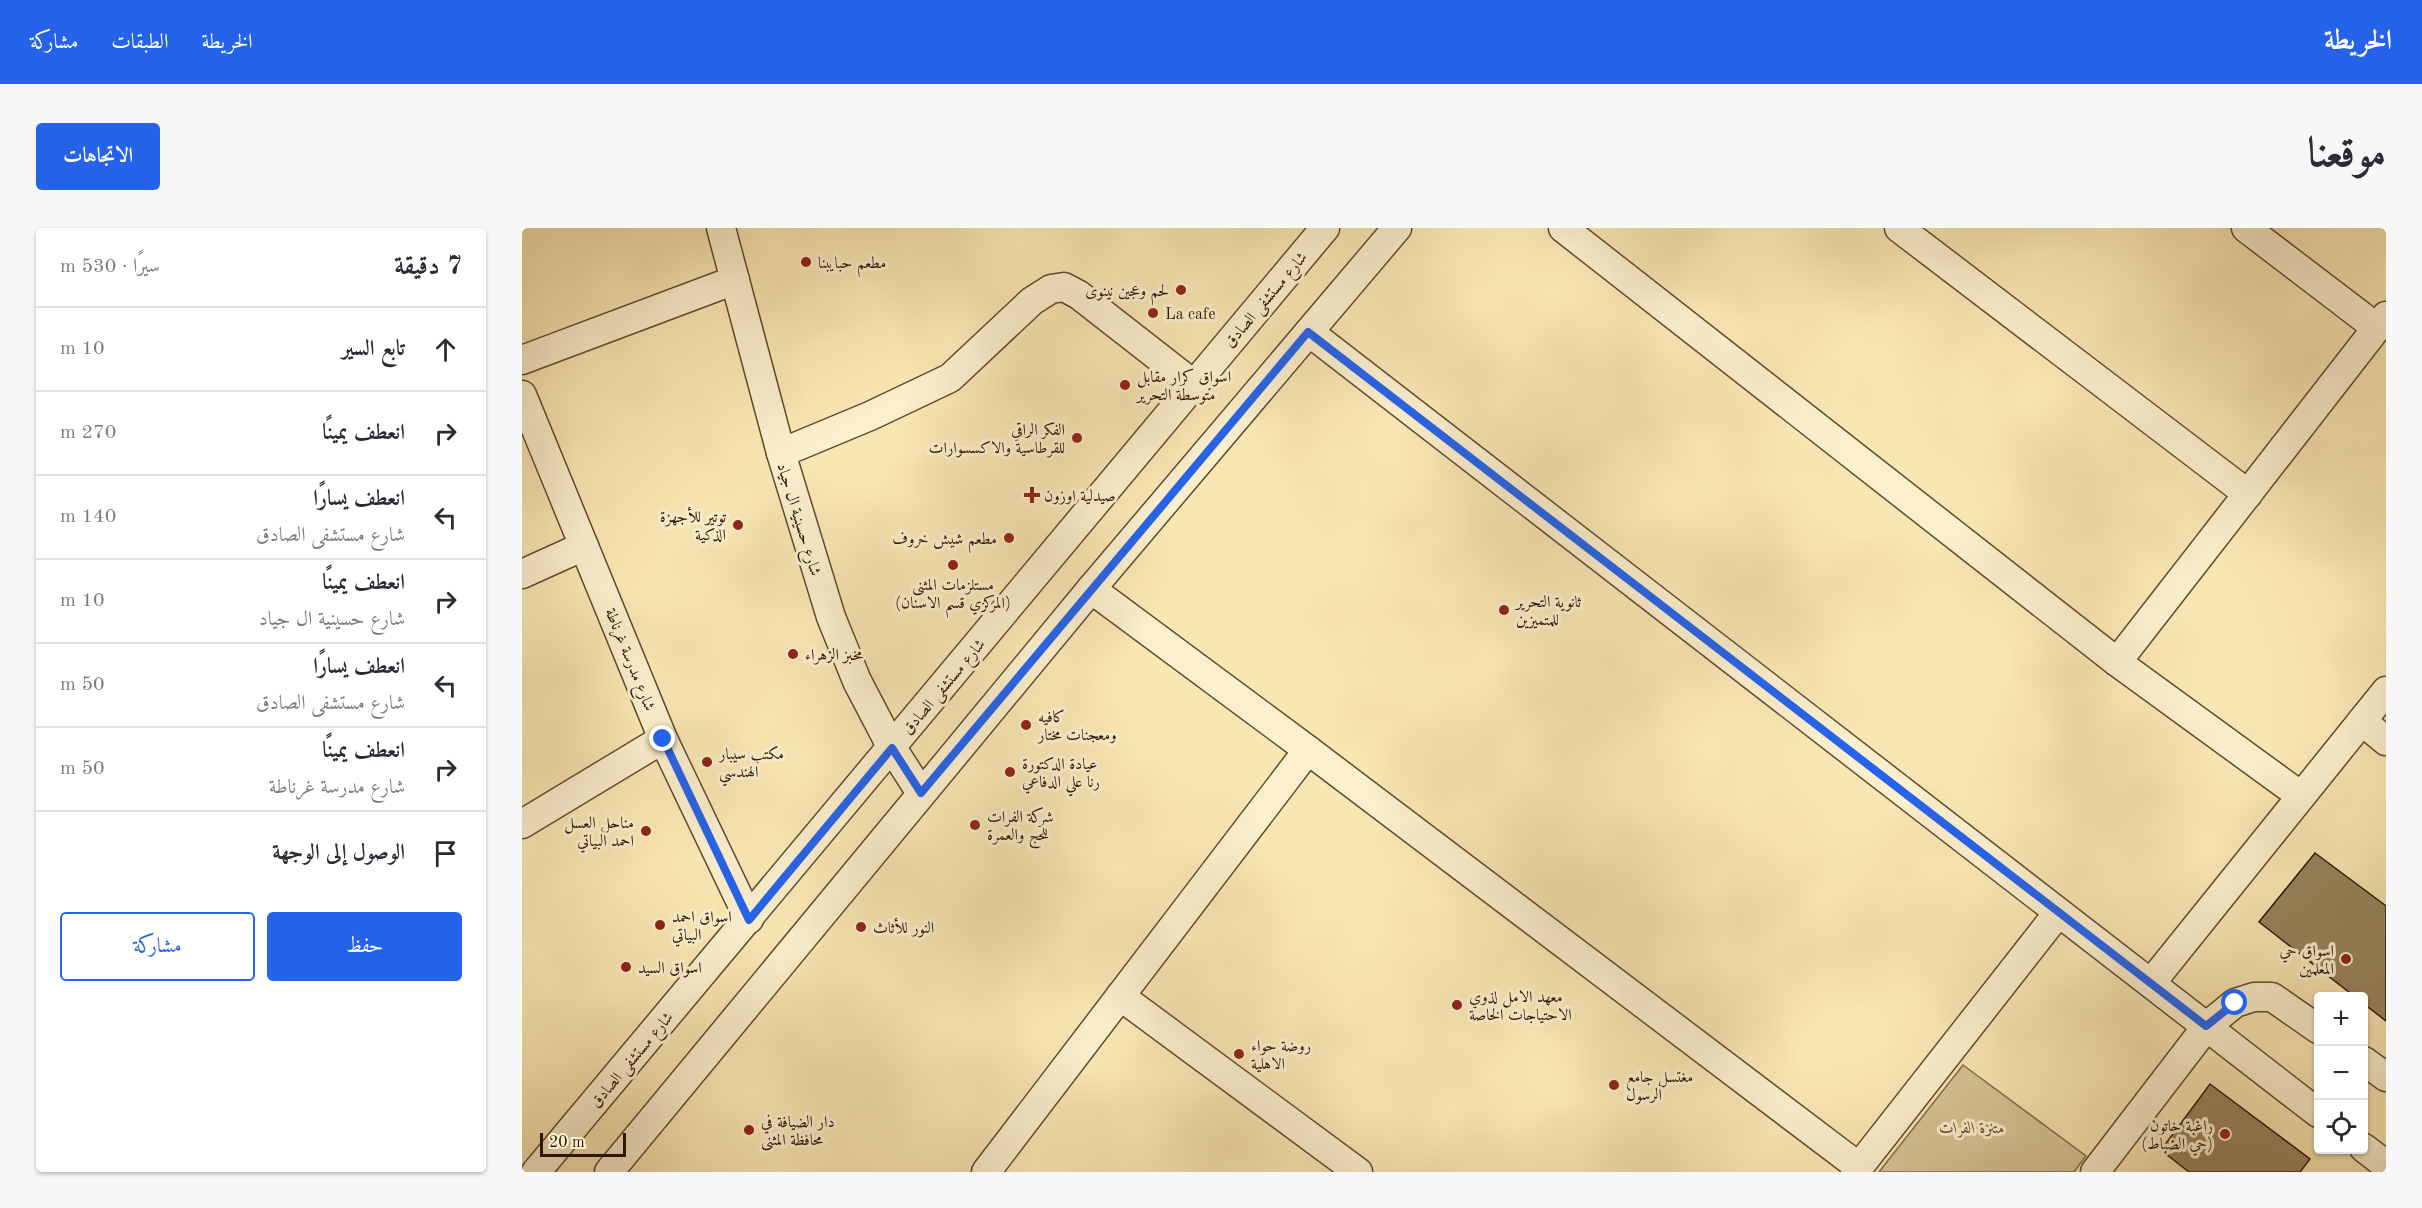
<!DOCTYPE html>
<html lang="ar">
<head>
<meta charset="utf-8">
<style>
  :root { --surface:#fff; --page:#f7f7f7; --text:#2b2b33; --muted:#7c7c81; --line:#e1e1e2; --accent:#2563eb }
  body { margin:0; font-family:"Old Standard TT",Amiri,serif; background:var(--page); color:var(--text); direction:rtl }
  .controls { position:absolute; right:18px; bottom:18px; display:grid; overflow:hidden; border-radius:6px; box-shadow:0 2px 4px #0004 }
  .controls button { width:54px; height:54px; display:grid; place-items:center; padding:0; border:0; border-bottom:2px solid var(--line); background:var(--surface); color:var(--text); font:30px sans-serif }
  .scale { position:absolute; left:18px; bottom:15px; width:86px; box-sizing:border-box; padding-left:6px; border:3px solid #2f1700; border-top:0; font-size:16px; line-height:21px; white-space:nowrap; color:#2f1700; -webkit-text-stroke:4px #fbefce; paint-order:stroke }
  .stop { position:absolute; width:18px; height:18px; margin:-14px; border:4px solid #2563eb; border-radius:50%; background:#fff }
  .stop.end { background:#2563eb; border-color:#fff; box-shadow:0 2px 6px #0008 }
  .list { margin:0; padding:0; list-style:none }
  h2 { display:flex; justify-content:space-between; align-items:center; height:78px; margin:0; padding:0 24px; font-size:26px }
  h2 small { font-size:20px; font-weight:400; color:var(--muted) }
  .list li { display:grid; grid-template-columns:39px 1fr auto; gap:18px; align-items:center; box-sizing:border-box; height:84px; padding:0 24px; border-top:2px solid var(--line) }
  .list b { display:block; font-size:22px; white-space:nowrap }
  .list p { margin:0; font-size:20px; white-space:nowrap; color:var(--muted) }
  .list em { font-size:20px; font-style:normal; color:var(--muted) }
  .actions { display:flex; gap:12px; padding:18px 24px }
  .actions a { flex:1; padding:14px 0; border:2px solid var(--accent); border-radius:6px; text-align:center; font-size:21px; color:var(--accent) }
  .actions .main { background:var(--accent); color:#fff }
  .icon { flex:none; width:33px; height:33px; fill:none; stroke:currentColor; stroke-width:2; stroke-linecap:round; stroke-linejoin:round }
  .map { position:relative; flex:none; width:1864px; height:944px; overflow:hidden; direction:ltr; border-radius:6px }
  header { display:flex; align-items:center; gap:36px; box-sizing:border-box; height:84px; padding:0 30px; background:var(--accent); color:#fff }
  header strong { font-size:28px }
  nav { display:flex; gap:33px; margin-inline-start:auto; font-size:21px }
  .intro { display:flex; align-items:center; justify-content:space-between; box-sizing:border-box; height:144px; padding:0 36px }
  h1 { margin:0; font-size:42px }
  .button { padding:15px 27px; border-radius:6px; background:var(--accent); color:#fff; font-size:21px; font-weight:700 }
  main { display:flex; gap:36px; padding:0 36px }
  aside { flex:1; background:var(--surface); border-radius:6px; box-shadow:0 2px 4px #0004 }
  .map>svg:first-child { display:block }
</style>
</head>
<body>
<header>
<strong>الخريطة</strong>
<nav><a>الخريطة</a><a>الطبقات</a><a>مشاركة</a></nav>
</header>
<div class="intro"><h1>موقعنا</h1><a class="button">الاتجاهات</a></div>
<main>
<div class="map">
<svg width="1864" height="944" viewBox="0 0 1864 944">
  <rect width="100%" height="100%" fill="#f9e7b3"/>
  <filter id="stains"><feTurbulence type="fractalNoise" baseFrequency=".00333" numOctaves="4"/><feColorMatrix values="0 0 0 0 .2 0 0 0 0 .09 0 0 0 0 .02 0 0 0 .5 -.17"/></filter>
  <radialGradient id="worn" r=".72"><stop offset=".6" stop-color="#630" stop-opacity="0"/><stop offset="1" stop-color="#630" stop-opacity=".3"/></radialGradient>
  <path fill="#d7c495" stroke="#836e4a" stroke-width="1.5" d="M 1441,837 L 1564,928 L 1552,944 L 1357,944 Z"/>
  <g fill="#98835d" stroke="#2f1700" stroke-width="1.5">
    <path d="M 1793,625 L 1864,678 L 1864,793 L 1842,776 L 1842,768 L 1832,768 L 1737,694 Z"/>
    <path d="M 1688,856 L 1788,931 L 1778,944 L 1667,944 L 1639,922 Z"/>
  </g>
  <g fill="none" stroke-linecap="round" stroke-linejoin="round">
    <defs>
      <g id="minor">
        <path d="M 199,0 L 259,225 L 309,389 L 335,453 L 370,520 L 399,565"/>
        <path d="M 1041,0 L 1595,434 L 1779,568"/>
        <path d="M 1377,0 L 1726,266"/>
        <path d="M 1724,0 L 1855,100"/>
        <path d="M 787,104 L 1796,885"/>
        <path d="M 0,132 L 213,52"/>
        <path d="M 0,167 L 141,511 L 227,691"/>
        <path d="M 259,225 L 348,188 L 428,150 L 510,73 L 529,61 L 542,59 L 557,67 L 671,156"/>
        <path d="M 0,346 L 62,318"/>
        <path d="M 569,361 L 786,522 L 1337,939"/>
        <path d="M 1595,434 L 1864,88"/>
        <path d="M 1840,493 L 1864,513"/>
        <path d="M 0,596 L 141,511"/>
        <path d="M 1629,755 L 1864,463"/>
        <path d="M 598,768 L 836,944"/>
        <path d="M 1842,833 L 1864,849"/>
        <path d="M 1842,920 L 1864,937"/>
        <path d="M 14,944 L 803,0"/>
        <path d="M 87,944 L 569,361 L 875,0"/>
        <path d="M 464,944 L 786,522"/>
        <path d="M 1333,944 L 1536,685"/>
        <path d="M 1573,944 L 1685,798 L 1713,775 L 1732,769 L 1750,769 L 1796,801"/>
      </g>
    </defs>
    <use href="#minor" stroke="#624b2d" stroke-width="31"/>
    <use href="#minor" stroke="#fbefce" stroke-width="28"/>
  </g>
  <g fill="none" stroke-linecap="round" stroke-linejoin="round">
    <path stroke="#2563eb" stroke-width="8" d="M 141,511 L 227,692 L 370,520 L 399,565 L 786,104 L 1684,798 L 1713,775"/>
  </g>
  <g fill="#8f2418" stroke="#fbefce" stroke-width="2">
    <circle cx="284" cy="34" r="6"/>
    <circle cx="659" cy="62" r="6"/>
    <circle cx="631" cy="85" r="6"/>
    <circle cx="603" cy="157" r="6"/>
    <circle cx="555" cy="210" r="6"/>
    <path d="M507 258h6v6h6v6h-6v6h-6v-6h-6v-6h6z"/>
    <circle cx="216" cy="297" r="6"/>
    <circle cx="487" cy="310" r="6"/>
    <circle cx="431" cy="337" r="6"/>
    <circle cx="982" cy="382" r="6"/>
    <circle cx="271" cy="426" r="6"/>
    <circle cx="504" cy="497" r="6"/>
    <circle cx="185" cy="534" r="6"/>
    <circle cx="488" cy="544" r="6"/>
    <circle cx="453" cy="597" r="6"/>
    <circle cx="124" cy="603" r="6"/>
    <circle cx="138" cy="697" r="6"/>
    <circle cx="339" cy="699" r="6"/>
    <circle cx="1824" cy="731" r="6"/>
    <circle cx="104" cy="739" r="6"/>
    <circle cx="935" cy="777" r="6"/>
    <circle cx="717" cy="826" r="6"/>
    <circle cx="1092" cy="857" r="6"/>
    <circle cx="227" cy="902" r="6"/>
    <circle cx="1703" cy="906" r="6"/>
  </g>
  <g text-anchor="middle" stroke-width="6" stroke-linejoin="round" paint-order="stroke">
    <g font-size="16" fill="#2f1700" stroke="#fbefce" text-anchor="start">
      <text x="296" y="40">مطعم حبايبنا</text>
      <text x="647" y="68" text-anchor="end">لحم وعجين نينوى</text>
      <text x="643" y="91">La cafe</text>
      <text x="615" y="154">اسواق كرار مقابل<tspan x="615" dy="18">متوسطة التحرير</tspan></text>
      <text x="543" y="207" text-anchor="end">الفكر الراقي<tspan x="543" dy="18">للقرطاسية والاكسسوارات</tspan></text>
      <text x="522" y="273">صيدلية اوزون</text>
      <text x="204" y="294" text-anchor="end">توتير للأجهزة<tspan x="204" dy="18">الذكية</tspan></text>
      <text x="475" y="316" text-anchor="end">مطعم شيش خروف</text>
      <text x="431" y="362" text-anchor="middle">مستلزمات المثنى<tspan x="431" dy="18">(المركزي قسم الاسنان)</tspan></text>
      <text x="994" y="379">ثانوية التحرير<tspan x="994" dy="18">للمتميزين</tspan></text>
      <text x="283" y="432">مخبز الزهراء</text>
      <text x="516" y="494">كافيه<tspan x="516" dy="18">ومعجنات مختار</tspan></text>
      <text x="197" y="531">مكتب سيبار<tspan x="197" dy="18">الهندسي</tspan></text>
      <text x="500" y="541">عيادة الدكتورة<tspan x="500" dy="18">رنا علي الدفاعي</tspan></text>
      <text x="465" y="594">شركة الفرات<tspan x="465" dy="18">للحج والعمرة</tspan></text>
      <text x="112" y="600" text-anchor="end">مناحل العسل<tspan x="112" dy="18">احمد البياتي</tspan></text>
      <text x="150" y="694">اسواق احمد<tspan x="150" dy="18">البياتي</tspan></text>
      <text x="351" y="705">النور للأثاث</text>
      <text x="1812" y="728" text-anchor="end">اسواق حي<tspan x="1812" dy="18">المعلمين</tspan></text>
      <text x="116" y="745">اسواق السيد</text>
      <text x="947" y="774">معهد الامل لذوي<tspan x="947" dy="18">الاحتياجات الخاصة</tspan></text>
      <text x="729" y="823">روضة حواء<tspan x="729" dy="18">الاهلية</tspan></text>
      <text x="1104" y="854">مغتسل جامع<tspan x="1104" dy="18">الرسول</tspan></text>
      <text x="239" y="899">دار الضيافة في<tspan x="239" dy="18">محافظة المثنى</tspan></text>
      <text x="1691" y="903" text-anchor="end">راغبة خاتون<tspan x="1691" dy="18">(حي الضباط)</tspan></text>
    </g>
    <g font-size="16" fill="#2f1700" stroke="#fbefce">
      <text transform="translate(743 71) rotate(-50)" y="6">شارع مستشفى الصادق</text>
      <text transform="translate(278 291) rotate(73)" y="6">شارع حسينية ال جياد</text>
      <text transform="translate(109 431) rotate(68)" y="6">شارع مدرسة غرناطة</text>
      <text transform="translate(421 458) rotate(-50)" y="6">شارع مستشفى الصادق</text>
      <text transform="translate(109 831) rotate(-50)" y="6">شارع مستشفى الصادق</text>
    </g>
    <g font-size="16" font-style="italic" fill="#614b2d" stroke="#fbefce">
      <text x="1450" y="905">متنزة الفرات</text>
    </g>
  </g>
  <rect width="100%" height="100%" filter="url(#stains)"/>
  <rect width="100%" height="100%" fill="url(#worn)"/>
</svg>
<div class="controls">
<button>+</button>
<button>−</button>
<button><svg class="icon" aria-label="locate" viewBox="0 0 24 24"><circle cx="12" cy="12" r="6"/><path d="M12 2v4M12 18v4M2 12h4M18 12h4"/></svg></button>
</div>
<div class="scale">20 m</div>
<div class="stop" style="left:1713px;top:775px"></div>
<div class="stop end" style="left:141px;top:511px"></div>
</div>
<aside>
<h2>7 دقيقة<small>سيرًا · 530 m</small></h2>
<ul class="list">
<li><svg class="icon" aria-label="ahead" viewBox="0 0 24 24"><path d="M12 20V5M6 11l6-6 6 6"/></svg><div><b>تابع السير</b></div><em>10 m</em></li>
<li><svg class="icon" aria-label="right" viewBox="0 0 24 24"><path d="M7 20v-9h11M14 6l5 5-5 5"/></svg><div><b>انعطف يمينًا</b></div><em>270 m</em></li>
<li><svg class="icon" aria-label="left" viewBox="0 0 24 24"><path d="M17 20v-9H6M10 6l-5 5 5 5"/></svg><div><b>انعطف يسارًا</b><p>شارع مستشفى الصادق</p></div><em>140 m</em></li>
<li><svg class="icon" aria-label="right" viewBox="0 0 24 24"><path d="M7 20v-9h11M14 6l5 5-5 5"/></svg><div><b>انعطف يمينًا</b><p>شارع حسينية ال جياد</p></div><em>10 m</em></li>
<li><svg class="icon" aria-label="left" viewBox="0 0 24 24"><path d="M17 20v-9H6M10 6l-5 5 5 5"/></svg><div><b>انعطف يسارًا</b><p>شارع مستشفى الصادق</p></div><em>50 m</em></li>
<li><svg class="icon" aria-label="right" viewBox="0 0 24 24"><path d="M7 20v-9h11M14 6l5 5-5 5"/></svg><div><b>انعطف يمينًا</b><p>شارع مدرسة غرناطة</p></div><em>50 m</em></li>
<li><svg class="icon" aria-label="arrive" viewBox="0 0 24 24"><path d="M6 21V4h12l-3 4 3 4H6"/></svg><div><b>الوصول إلى الوجهة</b></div></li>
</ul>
<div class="actions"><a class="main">حفظ</a><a>مشاركة</a></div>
</aside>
</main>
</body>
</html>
